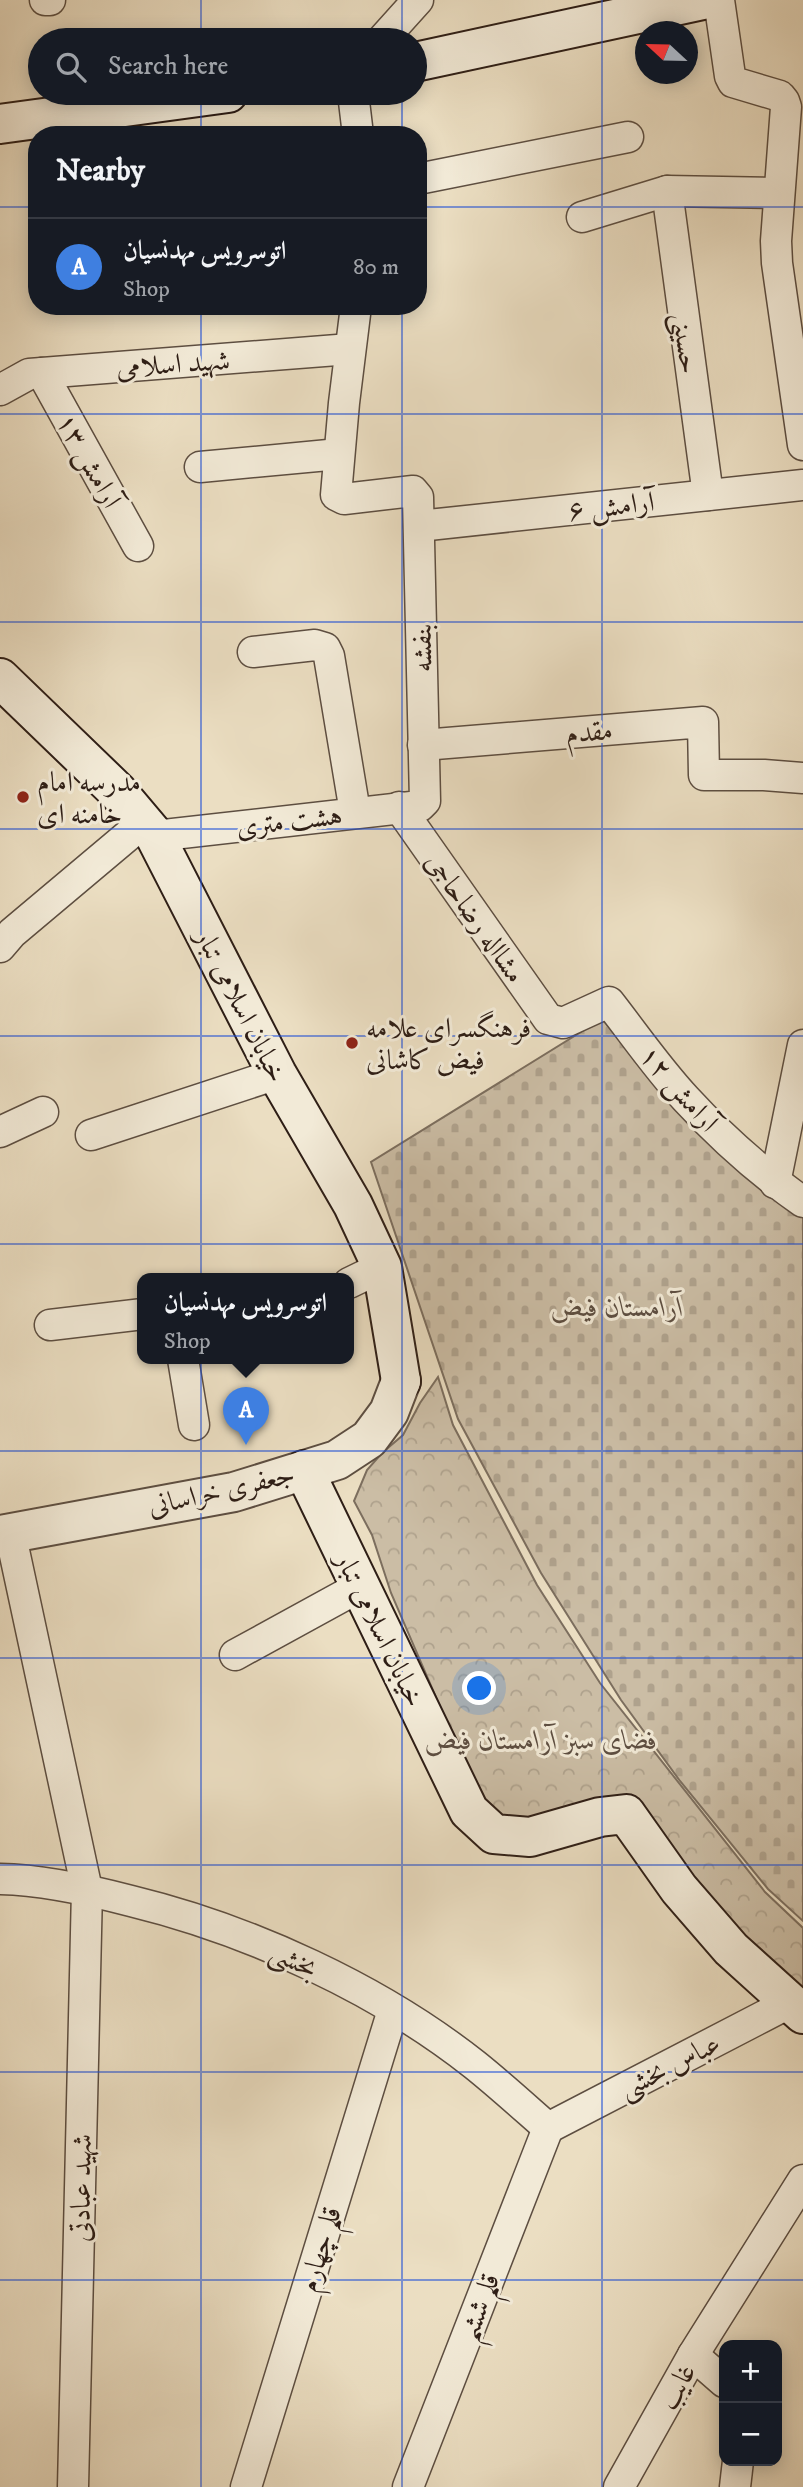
<!DOCTYPE html>
<html lang="en">
<head>
<meta charset="utf-8">
<style>
  :root { --surface:#171b24; --page:#20242c; --text:#f1f3f6; --muted:#9ea1a6; --line:#363941; --accent:#d93025 }
  body { margin:0; font-family:"IM FELL DW Pica",Amiri,serif; background:var(--page); color:var(--text) }
  .controls { position:absolute; right:21px; bottom:21px; display:grid; overflow:hidden; border-radius:14px; box-shadow:0 4px 18px #0003 }
  .controls button { width:63px; height:63px; display:grid; place-items:center; padding:0; border:0; border-bottom:2px solid var(--line); background:var(--surface); color:var(--text); font:35px sans-serif }
  .compass { position:absolute; left:635px; top:21px; width:63px; height:63px; border-radius:50%; background:var(--surface); box-shadow:0 4px 18px #0003; rotate:292deg }
  .you { position:absolute; left:480px; top:1689px; width:24px; height:24px; margin:-18px; border:5px solid #fff; border-radius:50%; background:#1a73e8; box-shadow:0 0 0 10px #1a73e833 }
  .badge { display:grid; place-items:center; width:46px; height:46px; border-radius:50%; background:var(--accent); color:#fff; font-size:23px; font-weight:700 }
  .pin { position:absolute; translate:-50% -58px; filter:drop-shadow(0 2px 4px #0008) }
  .pin::after { content:''; position:absolute; top:37px; width:24px; height:21px; background:inherit; clip-path:polygon(0 0,100% 0,50% 100%) }
  .popup { position:absolute; left:137px; top:1273px; width:217px; height:91px; box-sizing:border-box; display:grid; place-content:center; border-radius:14px; background:var(--surface); filter:drop-shadow(0 2px 5px #0005); font-size:23px; white-space:nowrap; color:var(--muted) }
  .popup b { font-size:26px; color:var(--text) }
  .popup::after { content:''; position:absolute; left:50%; top:100%; margin-left:-14px; border:14px solid transparent; border-top-color:var(--surface) }
  .list { margin:0; padding:0; list-style:none }
  h2 { display:flex; justify-content:space-between; align-items:center; height:91px; margin:0; padding:0 28px; font-size:30px }
  h2 small { font-size:23px; font-weight:400; color:var(--muted) }
  .list li { display:grid; grid-template-columns:46px 1fr auto; gap:21px; align-items:center; box-sizing:border-box; height:98px; padding:0 28px; border-top:2px solid var(--line) }
  .list b { display:block; font-size:26px; white-space:nowrap }
  .list p { margin:0; font-size:23px; white-space:nowrap; color:var(--muted) }
  .list em { font-size:23px; font-style:normal; color:var(--muted) }
  .icon { flex:none; width:38px; height:38px; fill:none; stroke:currentColor; stroke-width:2; stroke-linecap:round; stroke-linejoin:round }
  .map { position:relative; flex:none; width:803px; height:2487px; overflow:hidden }
  .search { position:absolute; background:var(--surface); box-shadow:0 4px 18px #0003; left:28px; top:28px; width:399px; height:77px; display:flex; align-items:center; gap:18px; box-sizing:border-box; padding:0 24px; border-radius:38px; color:var(--muted); font-size:26px }
  .panel { position:absolute; background:var(--surface); box-shadow:0 4px 18px #0003; left:28px; top:126px; width:399px; height:189px; border-radius:28px }
  .map>svg:first-child { display:block }
</style>
</head>
<body>
<div class="map">
<svg width="803" height="2487" viewBox="0 0 803 2487">
  <defs>
    <pattern id="forest-crowns" width="20" height="18" patternUnits="userSpaceOnUse" patternTransform="scale(1.75)"><rect width="20" height="18" fill="#cbbda5"/><path d="M2 6a3 3 0 1 1 6 0M12 15a3 3 0 1 1 6 0" fill="none" stroke="#afa28d"/></pattern>
    <pattern id="cemetery-stones" width="16" height="16" patternUnits="userSpaceOnUse" patternTransform="scale(1.75)"><rect width="16" height="16" fill="#cbbda5"/><path d="M2 7V4a2 2 0 0 1 4 0v3zM10 15v-3a2 2 0 0 1 4 0v3z" fill="#afa28d"/></pattern>
  </defs>
  <rect width="100%" height="100%" fill="#ebdec2"/>
  <filter id="stains"><feTurbulence type="fractalNoise" baseFrequency=".00286" numOctaves="4"/><feColorMatrix values="0 0 0 0 .2 0 0 0 0 .09 0 0 0 0 .02 0 0 0 .5 -.17"/></filter>
  <radialGradient id="worn" r=".72"><stop offset=".6" stop-color="#630" stop-opacity="0"/><stop offset="1" stop-color="#630" stop-opacity=".3"/></radialGradient>
  <path fill="url(#forest-crowns)" stroke="#7c6e5e" stroke-width="2" d="M 438,1377 L 453,1425 L 537,1585 L 600,1683 L 765,1892 L 803,1928 L 803,2005 L 647,1829 L 507,1827 L 479,1797 L 391,1593 L 372,1535 L 354,1501 L 367,1470 L 382,1453 L 403,1435 L 420,1403 Z"/>
  <path fill="url(#cemetery-stones)" stroke="#7c6e5e" stroke-width="2" d="M 602,1019 L 717,1146 L 803,1217 L 803,1921 L 768,1889 L 680,1781 L 621,1700 L 541,1573 L 458,1419 L 371,1162 Z"/>
  <g fill="none" stroke-linecap="round" stroke-linejoin="round">
    <defs>
      <g id="minor">
        <path d="M 45,0 L 50,0"/>
        <path d="M 719,0 L 730,76 L 733,82 L 780,96 L 784,101 L 786,107 L 776,241 L 777,263 L 803,445"/>
        <path d="M 382,40 L 418,0"/>
        <path d="M 353,93 L 358,135"/>
        <path d="M 418,179 L 628,137"/>
        <path d="M 667,191 L 708,495"/>
        <path d="M 582,217 L 667,191 L 779,193"/>
        <path d="M 42,373 L 138,546"/>
        <path d="M 0,390 L 29,374 L 350,349"/>
        <path d="M 200,467 L 339,454"/>
        <path d="M 419,526 L 803,485"/>
        <path d="M 253,652 L 315,645 L 325,648 L 329,656 L 355,812"/>
        <path d="M 423,745 L 703,722 L 704,775 L 764,775 L 803,778"/>
        <path d="M 399,807 L 548,1019 L 563,1023 L 609,1002 C 634,1034 658,1069 686,1099 C 721,1137 760,1172 803,1202"/>
        <path d="M 155,836 L 420,806 L 425,801 L 418,497 L 413,491 L 344,499 L 336,495 L 344,403 L 356,306"/>
        <path d="M 0,947 L 12,933 L 144,822"/>
        <path d="M 0,1132 L 43,1112"/>
        <path d="M 91,1135 L 277,1074"/>
        <path d="M 775,1183 L 803,1045"/>
        <path d="M 349,1283 L 382,1267"/>
        <path d="M 50,1325 L 143,1314"/>
        <path d="M 183,1359 L 194,1425"/>
        <path d="M 10,1532 L 87,1890 L 73,2487"/>
        <path d="M 235,1655 L 361,1586"/>
        <path d="M 0,1879 C 44,1880 89,1890 131,1901 C 250,1930 379,1989 475,2065 C 500,2085 524,2107 548,2128"/>
        <path d="M 548,2128 L 791,2002"/>
        <path d="M 693,2355 L 724,2382"/>
        <path d="M 246,2487 L 393,2010"/>
        <path d="M 408,2487 L 548,2128"/>
        <path d="M 619,2487 L 693,2355 L 803,2180"/>
        <path d="M 735,2487 L 738,2461"/>
      </g>
      <path id="tertiary" d="M 0,1535 L 234,1492 L 337,1460 L 369,1439 L 389,1412 L 401,1381"/>
      <g id="secondary">
        <path d="M 415,62 L 703,0"/>
        <path d="M 0,124 L 228,93"/>
        <path d="M 0,678 L 117,791 L 155,836 L 277,1074 L 353,1205 L 382,1267 L 401,1381"/>
        <path d="M 304,1470 L 469,1811 L 494,1834 L 530,1837 L 600,1817 L 626,1814 L 679,1889 L 731,1949 L 803,2014"/>
      </g>
    </defs>
    <use href="#minor" stroke="#5d4e41" stroke-width="33"/>
    <use href="#tertiary" stroke="#5d4e41" stroke-width="42"/>
    <use href="#secondary" stroke="#2e1e16" stroke-width="42"/>
    <use href="#minor" stroke="#f2ead7" stroke-width="30"/>
    <use href="#tertiary" stroke="#f2ead7" stroke-width="38"/>
    <use href="#secondary" stroke="#f2ead7" stroke-width="38"/>
  </g>
  <path fill="none" stroke="#1d4ed8" stroke-width="2" stroke-opacity="0.55" d="M 201,0 L 201,40M 402,0 L 402,40M 602,0 L 602,2487M 201,93 L 201,135M 402,93 L 402,135M 0,207 L 37,207M 418,207 L 803,207M 201,306 L 201,2487M 402,306 L 402,2487M 0,414 L 803,414M 0,622 L 803,622M 0,829 L 803,829M 0,1036 L 803,1036M 0,1244 L 803,1244M 0,1451 L 803,1451M 0,1658 L 803,1658M 0,1865 L 803,1865M 0,2072 L 803,2072M 0,2280 L 803,2280"/>
  <g fill="#8f2418" stroke="#f2ead7" stroke-width="2.5">
    <circle cx="23" cy="797" r="7"/>
    <circle cx="352" cy="1043" r="7"/>
  </g>
  <g text-anchor="middle" stroke-width="6" stroke-linejoin="round" paint-order="stroke">
    <g font-size="28" fill="#2e1e16" stroke="#f2ead7">
      <text transform="translate(687 343) rotate(82)" y="10">حسینی</text>
      <text transform="translate(173 363) rotate(-4)" y="10">شهید اسلامی</text>
      <text transform="translate(90 460) rotate(61)" y="10">آرامش ۱۳</text>
      <text transform="translate(611 505) rotate(-6)" y="10">آرامش ۶</text>
      <text transform="translate(421 648) rotate(-91)" y="10">بنفشه</text>
      <text transform="translate(589 731) rotate(-5)" y="10">مقدم</text>
      <text transform="translate(289 820) rotate(-7)" y="10">هشت متری</text>
      <text transform="translate(476 917) rotate(55)" y="10">مشااله رضاحاجی</text>
      <text transform="translate(242 1005) rotate(63)" y="10">خیابان اسلامی تبار</text>
      <text transform="translate(680 1088) rotate(49)" y="10">آرامش ۱۲</text>
      <text transform="translate(221 1489) rotate(-13)" y="10">جعفری خراسانی</text>
      <text transform="translate(381 1629) rotate(64)" y="10">خیابان اسلامی تبار</text>
      <text transform="translate(294 1959) rotate(24)" y="10">بخشی</text>
      <text transform="translate(669 2065) rotate(-27)" y="10">عباس بخشی</text>
      <text transform="translate(80 2188) rotate(-89)" y="10">شهید عبادتی</text>
      <text transform="translate(319 2249) rotate(-73)" y="10">قلم چهارم</text>
      <text transform="translate(478 2307) rotate(-69)" y="10">قلم ششم</text>
      <text transform="translate(676 2386) rotate(-61)" y="10">غایب</text>
    </g>
    <g font-size="28" fill="#2e1e16" stroke="#f2ead7" text-anchor="start">
      <text x="37" y="791">مدرسه امام<tspan x="37" dy="32">خامنه ای</tspan></text>
      <text x="366" y="1037">فرهنگسرای علامه<tspan x="366" dy="32">فیض کاشانی</tspan></text>
    </g>
    <g font-size="28" font-style="italic" fill="#5d4e41" stroke="#f2ead7">
      <text x="617" y="1316">آرامستان فیض</text>
      <text x="541" y="1749">فضای سبز آرامستان فیض</text>
    </g>
  </g>
  <rect width="100%" height="100%" filter="url(#stains)"/>
  <rect width="100%" height="100%" fill="url(#worn)"/>
</svg>
<div class="controls">
<button>+</button>
<button>−</button>
</div>
<svg class="compass" viewBox="-18 -18 36 36"><path d="M0-13l5 13h-10z" fill="#e53935"/><path d="M0 13l5-13h-10z" fill="#9ea1a6"/></svg>
<div class="you"></div>
<div class="pin badge" style="left:246px;top:1445px;background:#3f7fe0">A</div>
<div class="popup"><b>اتوسرویس مهدنسیان</b>Shop</div>
<div class="search"><svg class="icon" aria-label="search" viewBox="0 0 24 24"><circle cx="10" cy="10" r="6"/><path d="M15 15l6 6"/></svg>Search here</div>
<section class="panel">
<h2>Nearby<small></small></h2>
<ul class="list">
<li><span class="badge" style="background:#3f7fe0">A</span><div><b>اتوسرویس مهدنسیان</b><p>Shop</p></div><em>80 m</em></li>
</ul>
</section>
</div>
</body>
</html>
